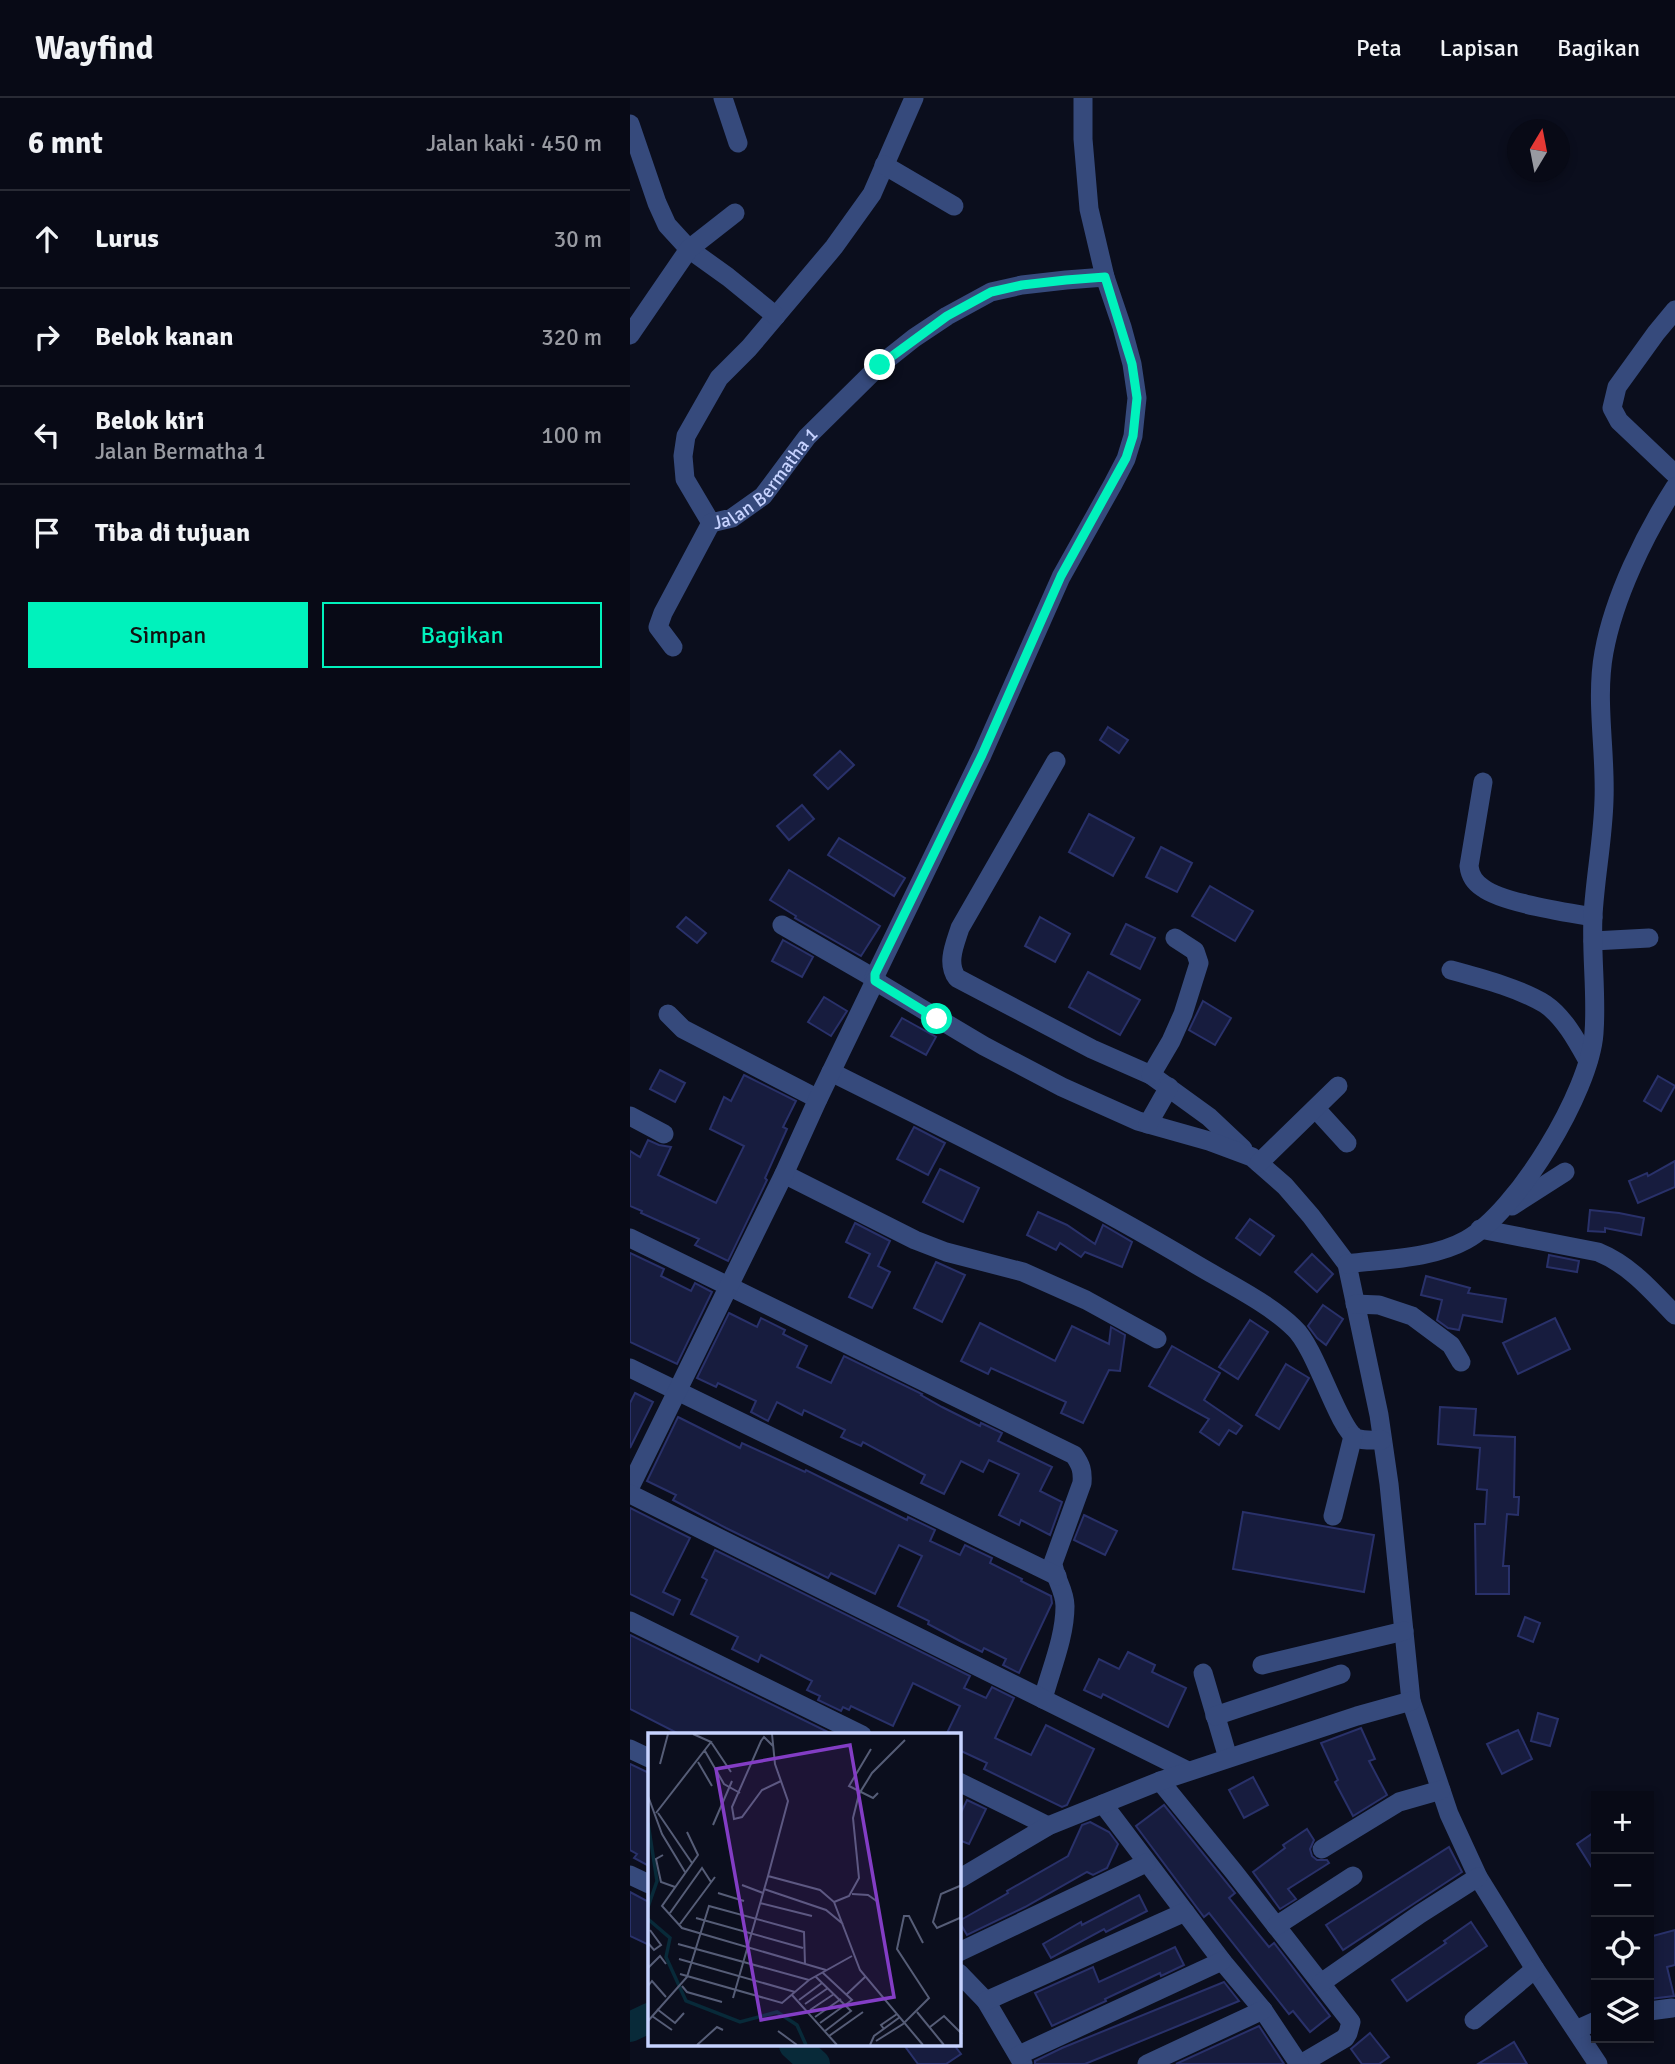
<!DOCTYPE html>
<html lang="id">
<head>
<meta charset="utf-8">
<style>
  :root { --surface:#080a16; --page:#161823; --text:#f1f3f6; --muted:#989aa1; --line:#292b35; --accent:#00f2bc }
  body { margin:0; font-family:Signika,sans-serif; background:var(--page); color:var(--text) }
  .controls { position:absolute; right:21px; bottom:21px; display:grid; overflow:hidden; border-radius:0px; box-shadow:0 4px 10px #0003 }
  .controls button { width:63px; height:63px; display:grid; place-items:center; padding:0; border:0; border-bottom:2px solid var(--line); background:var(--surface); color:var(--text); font:35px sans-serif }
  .compass { position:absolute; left:877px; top:21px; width:63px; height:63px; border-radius:50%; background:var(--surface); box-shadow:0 4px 10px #0003; rotate:10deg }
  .stop { position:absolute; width:21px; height:21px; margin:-16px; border:5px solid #00f2bc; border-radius:50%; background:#fff }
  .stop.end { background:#00f2bc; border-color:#fff; box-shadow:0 2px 7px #0008 }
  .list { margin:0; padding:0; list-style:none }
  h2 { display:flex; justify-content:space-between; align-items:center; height:91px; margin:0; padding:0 28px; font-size:30px }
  h2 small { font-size:23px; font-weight:400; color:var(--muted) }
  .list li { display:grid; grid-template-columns:46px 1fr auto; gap:21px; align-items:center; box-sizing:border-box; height:98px; padding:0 28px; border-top:2px solid var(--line) }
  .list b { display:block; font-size:26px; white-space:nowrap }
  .list p { margin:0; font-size:23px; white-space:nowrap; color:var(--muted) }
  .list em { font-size:23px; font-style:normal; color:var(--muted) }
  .actions { display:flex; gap:14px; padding:21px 28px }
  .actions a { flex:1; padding:16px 0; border:2px solid var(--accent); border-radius:0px; text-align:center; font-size:24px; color:var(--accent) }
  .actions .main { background:var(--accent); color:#111 }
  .icon { flex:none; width:38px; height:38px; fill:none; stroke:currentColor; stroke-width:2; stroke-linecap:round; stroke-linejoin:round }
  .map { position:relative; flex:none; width:1045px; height:1966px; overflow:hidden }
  header { display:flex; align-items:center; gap:42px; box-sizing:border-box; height:98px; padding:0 35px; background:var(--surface); border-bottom:2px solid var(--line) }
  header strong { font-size:33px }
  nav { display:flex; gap:38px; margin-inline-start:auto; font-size:24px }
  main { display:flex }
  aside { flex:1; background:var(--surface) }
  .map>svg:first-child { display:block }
</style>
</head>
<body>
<header>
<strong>Wayfind</strong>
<nav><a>Peta</a><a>Lapisan</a><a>Bagikan</a></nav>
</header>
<main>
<aside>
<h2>6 mnt<small>Jalan kaki · 450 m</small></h2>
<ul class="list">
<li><svg class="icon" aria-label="ahead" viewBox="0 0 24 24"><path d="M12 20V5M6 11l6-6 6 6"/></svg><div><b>Lurus</b></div><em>30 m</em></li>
<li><svg class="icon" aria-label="right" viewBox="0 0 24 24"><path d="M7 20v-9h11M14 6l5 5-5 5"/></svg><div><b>Belok kanan</b></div><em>320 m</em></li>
<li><svg class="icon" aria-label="left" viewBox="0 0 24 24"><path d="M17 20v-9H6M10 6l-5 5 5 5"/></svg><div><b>Belok kiri</b><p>Jalan Bermatha 1</p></div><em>100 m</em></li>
<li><svg class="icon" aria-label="arrive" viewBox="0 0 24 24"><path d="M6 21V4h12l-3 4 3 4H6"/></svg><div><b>Tiba di tujuan</b></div></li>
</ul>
<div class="actions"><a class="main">Simpan</a><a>Bagikan</a></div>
</aside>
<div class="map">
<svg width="1045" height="1966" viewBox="0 0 1045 1966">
  <rect width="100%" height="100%" fill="#0b0e1d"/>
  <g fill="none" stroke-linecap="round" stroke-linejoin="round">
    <g stroke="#082a39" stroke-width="30">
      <path d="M 0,1929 L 19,1920"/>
      <path d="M 164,1947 L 185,1966"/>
    </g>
  </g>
  <g fill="#171c3e" stroke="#29316a" stroke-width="2">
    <path d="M 478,629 L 498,642 L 489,655 L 470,642 Z"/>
    <path d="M 210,653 L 224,667 L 198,691 L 184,677 Z"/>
    <path d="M 172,707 L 184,721 L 159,742 L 147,728 Z"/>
    <path d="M 459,716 L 504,740 L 483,778 L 439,754 Z"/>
    <path d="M 209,740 L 275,780 L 264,798 L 198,757 Z"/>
    <path d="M 531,749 L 562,765 L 547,794 L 516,779 Z"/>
    <path d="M 159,772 L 250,828 L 231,858 L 165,820 L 166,818 L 140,802 Z"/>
    <path d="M 580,788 L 623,813 L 605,843 L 562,818 Z"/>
    <path d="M 56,819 L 76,835 L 67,845 L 47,829 Z"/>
    <path d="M 410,819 L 440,836 L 425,864 L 395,848 Z"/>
    <path d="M 496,826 L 525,840 L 510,871 L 481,856 Z"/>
    <path d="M 153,842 L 183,859 L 172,879 L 142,863 Z"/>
    <path d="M 458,874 L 510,902 L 490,937 L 439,909 Z"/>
    <path d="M 194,899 L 217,913 L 201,938 L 178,924 Z"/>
    <path d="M 573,903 L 601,920 L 585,947 L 559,932 Z"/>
    <path d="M 272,920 L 306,939 L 296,957 L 261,938 Z"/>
    <path d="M 30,972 L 55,985 L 45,1004 L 20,991 Z"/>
    <path d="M 114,977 L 166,1003 L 153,1029 L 157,1031 L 135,1080 L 137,1082 L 98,1163 L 65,1147 L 69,1141 L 11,1115 L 12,1113 L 0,1108 L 0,1053 L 10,1059 L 18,1042 L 29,1047 L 41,1049 L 28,1077 L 86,1105 L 114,1048 L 80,1031 L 94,999 L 101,1003 Z"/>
    <path d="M 1028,978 L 1045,988 L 1031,1013 L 1014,1003 Z"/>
    <path d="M 284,1029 L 315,1045 L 298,1077 L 267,1061 Z"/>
    <path d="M 1045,1063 L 1045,1089 L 1008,1105 L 999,1083 L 1017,1075 L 1018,1078 Z"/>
    <path d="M 310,1071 L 349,1090 L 333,1124 L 293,1104 Z"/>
    <path d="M 960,1112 L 989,1115 L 1014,1120 L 1011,1137 L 975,1130 L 975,1134 L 958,1133 Z"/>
    <path d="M 408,1114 L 437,1127 L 465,1146 L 473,1127 L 502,1144 L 492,1169 L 455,1154 L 451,1159 L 430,1145 L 426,1152 L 397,1137 Z"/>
    <path d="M 620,1121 L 644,1138 L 630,1157 L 606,1140 Z"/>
    <path d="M 225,1125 L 260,1143 L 248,1168 L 260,1174 L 242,1210 L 219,1199 L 240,1156 L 216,1144 Z"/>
    <path d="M 0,1155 L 34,1171 L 31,1178 L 61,1193 L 65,1185 L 82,1194 L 47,1266 L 0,1244 Z"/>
    <path d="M 682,1156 L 703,1176 L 687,1194 L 665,1174 Z"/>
    <path d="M 919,1157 L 949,1163 L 947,1174 L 917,1169 Z"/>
    <path d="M 306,1164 L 335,1177 L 312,1224 L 284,1210 Z"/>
    <path d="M 796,1178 L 840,1190 L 838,1195 L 876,1201 L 872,1224 L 833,1217 L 829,1232 L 818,1230 L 807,1222 L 812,1202 L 791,1197 Z"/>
    <path d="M 693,1207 L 713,1221 L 696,1247 L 687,1240 L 678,1228 Z"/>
    <path d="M 99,1215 L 127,1229 L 131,1220 L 155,1232 L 153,1236 L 177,1248 L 167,1269 L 201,1285 L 214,1258 L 292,1296 L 291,1297 L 312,1309 L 350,1328 L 351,1325 L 372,1335 L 368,1343 L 422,1369 L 410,1393 L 432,1404 L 420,1437 L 391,1422 L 389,1427 L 369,1417 L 389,1376 L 359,1362 L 353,1374 L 331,1363 L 314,1396 L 291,1385 L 295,1377 L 233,1344 L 231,1348 L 211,1339 L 215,1332 L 174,1312 L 172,1317 L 147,1304 L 138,1323 L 121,1314 L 126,1303 L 88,1285 L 86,1289 L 67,1280 Z"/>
    <path d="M 925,1220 L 940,1251 L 888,1276 L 873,1245 Z"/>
    <path d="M 620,1222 L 638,1234 L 608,1281 L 589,1269 Z"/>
    <path d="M 350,1225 L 425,1263 L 442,1228 L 479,1246 L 481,1229 L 495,1237 L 490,1273 L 479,1272 L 453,1325 L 431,1315 L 436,1304 L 361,1270 L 358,1276 L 331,1263 Z"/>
    <path d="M 542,1248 L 590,1275 L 574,1302 L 612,1328 L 606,1336 L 599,1332 L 589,1347 L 570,1334 L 579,1321 L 519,1288 Z"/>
    <path d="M 656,1266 L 679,1280 L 649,1331 L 626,1317 Z"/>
    <path d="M 5,1295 L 23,1304 L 0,1350 L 0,1305 Z"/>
    <path d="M 810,1309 L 846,1311 L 844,1337 L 885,1339 L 884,1399 L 889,1399 L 888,1417 L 877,1416 L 873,1468 L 879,1468 L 879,1496 L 846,1496 L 845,1426 L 855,1426 L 857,1392 L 847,1391 L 850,1350 L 808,1346 Z"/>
    <path d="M 48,1319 L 110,1350 L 112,1345 L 175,1374 L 176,1372 L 277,1422 L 278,1419 L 305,1432 L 300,1443 L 330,1457 L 335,1447 L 362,1460 L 360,1465 L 392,1481 L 391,1483 L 421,1498 L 422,1505 L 389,1575 L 373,1567 L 376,1561 L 354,1550 L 352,1554 L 330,1543 L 298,1526 L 299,1523 L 268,1508 L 292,1458 L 269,1447 L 245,1496 L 201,1475 L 198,1480 L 96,1430 L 43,1402 L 46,1397 L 17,1383 Z"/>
    <path d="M 0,1410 L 60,1440 L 33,1494 L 50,1502 L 43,1517 L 0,1496 Z"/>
    <path d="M 613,1414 L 744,1437 L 734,1494 L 603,1471 Z"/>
    <path d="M 454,1417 L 487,1433 L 475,1457 L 444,1442 Z"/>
    <path d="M 85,1452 L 340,1578 L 334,1590 L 356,1600 L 362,1589 L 384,1600 L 365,1640 L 401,1657 L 416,1627 L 464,1651 L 437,1707 L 432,1709 L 354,1671 L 357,1665 L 329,1652 L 329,1637 L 316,1637 L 330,1608 L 283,1585 L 263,1628 L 221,1608 L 219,1612 L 213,1609 L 211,1613 L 188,1602 L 190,1598 L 177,1592 L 182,1583 L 131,1557 L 128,1564 L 102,1551 L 108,1539 L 61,1516 L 77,1482 L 72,1479 Z"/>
    <path d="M 895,1519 L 910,1525 L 903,1544 L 888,1538 Z"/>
    <path d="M 0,1537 L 200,1635 L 199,1637 L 51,1637 L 0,1611 Z"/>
    <path d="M 498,1554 L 525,1567 L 522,1574 L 556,1590 L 538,1629 L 473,1596 L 471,1600 L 454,1592 L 469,1561 L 489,1571 Z"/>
    <path d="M 908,1615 L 928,1621 L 920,1648 L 901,1643 Z"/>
    <path d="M 731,1630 L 745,1661 L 739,1663 L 757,1697 L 723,1718 L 705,1684 L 708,1682 L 691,1645 Z"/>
    <path d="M 888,1632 L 902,1661 L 872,1676 L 857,1646 Z"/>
    <path d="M 0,1666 L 19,1675 L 19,1768 L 4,1760 L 7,1756 L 0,1752 Z"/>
    <path d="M 623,1679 L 638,1707 L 614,1720 L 599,1692 Z"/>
    <path d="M 337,1702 L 356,1711 L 339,1746 L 329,1742 L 329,1719 Z"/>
    <path d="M 534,1707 L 605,1795 L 599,1800 L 639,1849 L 644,1845 L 700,1918 L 680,1934 L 663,1913 L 659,1916 L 579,1815 L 574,1819 L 506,1728 Z"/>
    <path d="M 460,1724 L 479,1734 L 488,1746 L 477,1770 L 463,1777 L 457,1774 L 395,1809 L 337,1837 L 329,1823 L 378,1795 L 377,1793 L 438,1758 L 452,1727 Z"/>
    <path d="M 677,1731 L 684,1742 L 680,1751 L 682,1758 L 687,1762 L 697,1762 L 699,1765 L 658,1791 L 666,1801 L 650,1811 L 623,1774 L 655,1750 L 653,1747 Z"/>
    <path d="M 966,1733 L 966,1776 L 947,1746 Z"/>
    <path d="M 819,1749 L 832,1774 L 713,1852 L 696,1827 Z"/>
    <path d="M 0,1794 L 19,1804 L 19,1847 L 0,1838 Z"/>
    <path d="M 509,1797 L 517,1813 L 476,1834 L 474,1831 L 421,1860 L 413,1846 L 451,1824 L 452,1827 Z"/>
    <path d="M 841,1824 L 857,1848 L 777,1903 L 762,1882 L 816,1845 L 814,1843 Z"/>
    <path d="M 1045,1832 L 1045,1867 L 1037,1869 L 1044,1898 L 1019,1901 L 1019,1839 Z"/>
    <path d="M 545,1849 L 554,1867 L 531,1878 L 530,1875 L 475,1901 L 476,1903 L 422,1928 L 405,1895 L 463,1869 L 469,1884 Z"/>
    <path d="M 594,1884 L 609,1903 L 455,1966 L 405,1966 L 405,1963 L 432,1950 Z"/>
    <path d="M 629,1928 L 654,1966 L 546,1966 Z"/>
    <path d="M 740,1935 L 759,1959 L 749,1966 L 732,1966 L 721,1951 Z"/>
    <path d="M 884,1944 L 897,1966 L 848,1966 Z"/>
    <path d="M 274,1947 L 324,1947 L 331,1956 L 316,1966 L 288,1966 Z"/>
  </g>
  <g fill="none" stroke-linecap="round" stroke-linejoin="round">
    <g stroke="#364a7c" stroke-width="19">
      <path d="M 93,0 L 108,45"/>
      <path id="s1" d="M 284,0 L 242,96 L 204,149 L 119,250 L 89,280 L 56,338 L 53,358 L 55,381 L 81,425 L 102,420 L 133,398 L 177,339 L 250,267 L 284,240 L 317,218 L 361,194 L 392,187 L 436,182 L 475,179"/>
      <path d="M 0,26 L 27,105 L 37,127 L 59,151 L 98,179 L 146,218"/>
      <path d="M 254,67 L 324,108"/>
      <path d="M 1045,212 L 1026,235 L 987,289 L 982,310 L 989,323 L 1045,376"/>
      <path d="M 0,237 L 59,151 L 105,115"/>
      <path d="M 43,549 L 28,529 L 33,515 L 81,425"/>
      <path d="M 426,663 L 330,830 C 325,846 316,865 327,880 L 462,951 L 521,977 L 579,1019 L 613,1051"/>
      <path d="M 853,684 L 839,768 C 840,777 845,785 853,790 C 873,805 936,814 963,819"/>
      <path d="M 152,827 L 244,880 L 247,884 L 354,948 L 432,989 L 508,1023 L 579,1043 L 622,1059 L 655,1088 L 681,1118 L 717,1166 L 749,1317 L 759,1386 L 781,1603 L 819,1716 L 848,1779 L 905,1871 L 968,1966"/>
      <path d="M 963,843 L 1019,840"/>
      <path d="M 821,872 C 850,880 889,890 915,906 C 934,919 947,943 958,963"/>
      <path d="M 244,880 L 352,657 L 431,479 L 483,386 L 496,361 L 503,338 L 507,300 L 502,266 L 492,229 L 475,179 L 459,111 L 453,41 L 453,0"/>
      <path d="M 38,916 L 53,931 L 188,1001"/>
      <path d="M 201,974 C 323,1035 445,1094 562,1164 C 593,1183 639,1205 664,1230 C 686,1250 708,1330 726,1340 C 733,1343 744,1342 752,1342"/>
      <path d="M 521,977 L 541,943 L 553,916 L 569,865 L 565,853 L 545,840"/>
      <path d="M 686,1011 L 717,1045"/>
      <path d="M 0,1018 L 34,1036"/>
      <path d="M 518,1026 L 539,989"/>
      <path d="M 629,1065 L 708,988"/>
      <path d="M 154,1076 L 285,1142 L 316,1154 L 393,1174 L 456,1202 L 527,1241"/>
      <path d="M 882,1108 L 935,1074"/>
      <path d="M 850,1131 L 968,1154 C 1000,1167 1021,1192 1045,1217"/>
      <path d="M 0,1140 L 444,1357 C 451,1367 453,1373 452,1385 L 423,1465 C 424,1479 435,1492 435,1508 C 435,1539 421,1571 413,1601"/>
      <path d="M 717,1166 C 754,1161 802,1161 836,1142 C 887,1114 960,993 964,935 C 967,896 961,857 963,818 C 965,780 973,741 974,702 C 976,653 965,602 974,554 C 984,499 1015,436 1045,389"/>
      <path d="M 725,1206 L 749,1207 L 782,1218 L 821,1247 L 831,1264"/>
      <path d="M 0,1270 L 427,1478"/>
      <path d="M 0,1389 L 154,1076 L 188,1001 L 245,883"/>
      <path d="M 0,1396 L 558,1673"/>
      <path d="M 703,1418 L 723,1338"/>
      <path d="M 0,1523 L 232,1637"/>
      <path d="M 632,1567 L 774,1533"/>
      <path d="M 573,1575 L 598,1660"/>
      <path d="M 585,1618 L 711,1576"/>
      <path d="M 0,1651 L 19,1660"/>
      <path d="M 530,1683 L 604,1774 L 721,1924 L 718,1935 L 715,1940 L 671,1966"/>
      <path d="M 329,1684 L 418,1728"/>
      <path d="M 473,1706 L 592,1863 L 633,1912 L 669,1966"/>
      <path d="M 692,1751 L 769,1704 L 811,1692"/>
      <path d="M 0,1777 L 19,1786"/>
      <path d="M 329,1781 L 418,1728 L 530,1683 L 727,1618 L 781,1603"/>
      <path d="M 646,1828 L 723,1778"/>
      <path d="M 329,1854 L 516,1765"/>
      <path d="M 329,1875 L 356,1903 L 393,1966"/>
      <path d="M 691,1885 L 790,1816 L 848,1779"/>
      <path d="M 356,1903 L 555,1814"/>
      <path d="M 1019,1913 L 1042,1910"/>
      <path d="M 844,1922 L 905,1871"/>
      <path d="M 946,1932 L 966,1923"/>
      <path d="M 389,1957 L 592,1863"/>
      <path d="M 517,1966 L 633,1912"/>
    </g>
  </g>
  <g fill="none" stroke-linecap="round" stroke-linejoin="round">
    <path stroke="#00f2bc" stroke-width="9" d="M 250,267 L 317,218 L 361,194 L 392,187 L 436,182 L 475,179 L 502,266 L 507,300 L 503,338 L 496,360 L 431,478 L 352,657 L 245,876 L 245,883 L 307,921"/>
  </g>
  <g text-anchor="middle" stroke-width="6" stroke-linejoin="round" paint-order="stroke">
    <g font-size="19" fill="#c7d3ff" stroke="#0b0e1d">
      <text dy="7" stroke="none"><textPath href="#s1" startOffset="578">Jalan Bermatha 1</textPath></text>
    </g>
  </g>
  <g transform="translate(18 1635)">
    <rect width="313" height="313" fill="#0b0e1d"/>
    <path fill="none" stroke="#082a39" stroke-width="3.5" d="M 0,174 L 9,148 L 0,90M 0,186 L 22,205 L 18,224 L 38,268 L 92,289 L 129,279 L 149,292 L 158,312"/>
    <path fill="none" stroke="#565d77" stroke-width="2" d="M 124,1 L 127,31 L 140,68 L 120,143 L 172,157 L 186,169 L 212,237 L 275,312M 63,9 L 83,39M 125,13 L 116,4 L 113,8 L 84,74 L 86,86 L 94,84 L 114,57 L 133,48M 223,16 L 201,53 L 225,65 L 230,60M 57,18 L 76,51 L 92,60M 50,29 L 64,53M 12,31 L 20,1M 0,63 L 14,101 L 37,139M 8,80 L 63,9 L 45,1M 10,80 L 44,130M 65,92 L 84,48M 39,99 L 50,122 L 14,173 L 34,195 L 178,237M 15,122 L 8,126 L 13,149 L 27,154M 94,152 L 115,160M 314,152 L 293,161 L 285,189 L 289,195 L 314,184M 116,156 L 178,177 L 195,191M 70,160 L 96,168M 204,161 L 220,162 L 230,169M 186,169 L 201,163 L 211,145 L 205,85 L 211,61 L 224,40 L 257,7M 112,170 L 164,183M 22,180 L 54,135 L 63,149M 48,185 L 155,215M 32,191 L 67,144M 0,210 L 6,217 L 13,212 L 2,197M 30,211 L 161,247M 31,226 L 147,259M 0,235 L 12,223 L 18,231M 32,241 L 134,270 L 161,247 L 204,223M 167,243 L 203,278 L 177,298M 0,253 L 4,248 L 18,264M 34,253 L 39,259 L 74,269M 199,261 L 217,244M 144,262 L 189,312M 85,265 L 120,143M 151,267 L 174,250M 157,271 L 180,255M 9,276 L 27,290 L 36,280M 162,277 L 186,261M 269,279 L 296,312M 4,283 L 24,297M 167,284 L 193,266M 0,288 L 39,244 L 61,173 L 156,199 L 157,231M 172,290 L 204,267 L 174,239M 282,294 L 296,283 L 314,301M 236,296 L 233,292 L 249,281M 130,298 L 149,312M 181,303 L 215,279M 228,308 L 255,291 L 281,265 L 249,216 L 256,183 L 261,183 L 275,210M 49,312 L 69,294 L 75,297M 222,312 L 226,303 L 252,284"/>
    <path fill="#833dc5" fill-opacity="0.15" stroke="#833dc5" stroke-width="3.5" d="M 202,12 L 246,264 L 113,287 L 68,36 Z"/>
    <rect width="313" height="313" fill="none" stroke="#c7d3ff" stroke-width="3.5"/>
  </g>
</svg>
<div class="controls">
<button>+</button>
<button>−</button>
<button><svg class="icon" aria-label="locate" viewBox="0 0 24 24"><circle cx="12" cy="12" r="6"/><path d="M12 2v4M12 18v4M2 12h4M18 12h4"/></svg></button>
<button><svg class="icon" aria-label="layers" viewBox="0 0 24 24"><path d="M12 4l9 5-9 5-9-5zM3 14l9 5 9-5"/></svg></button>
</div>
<svg class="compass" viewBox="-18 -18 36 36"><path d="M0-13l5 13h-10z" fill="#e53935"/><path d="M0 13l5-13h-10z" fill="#989aa1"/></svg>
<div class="stop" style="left:307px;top:921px"></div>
<div class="stop end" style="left:250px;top:267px"></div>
</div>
</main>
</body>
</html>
